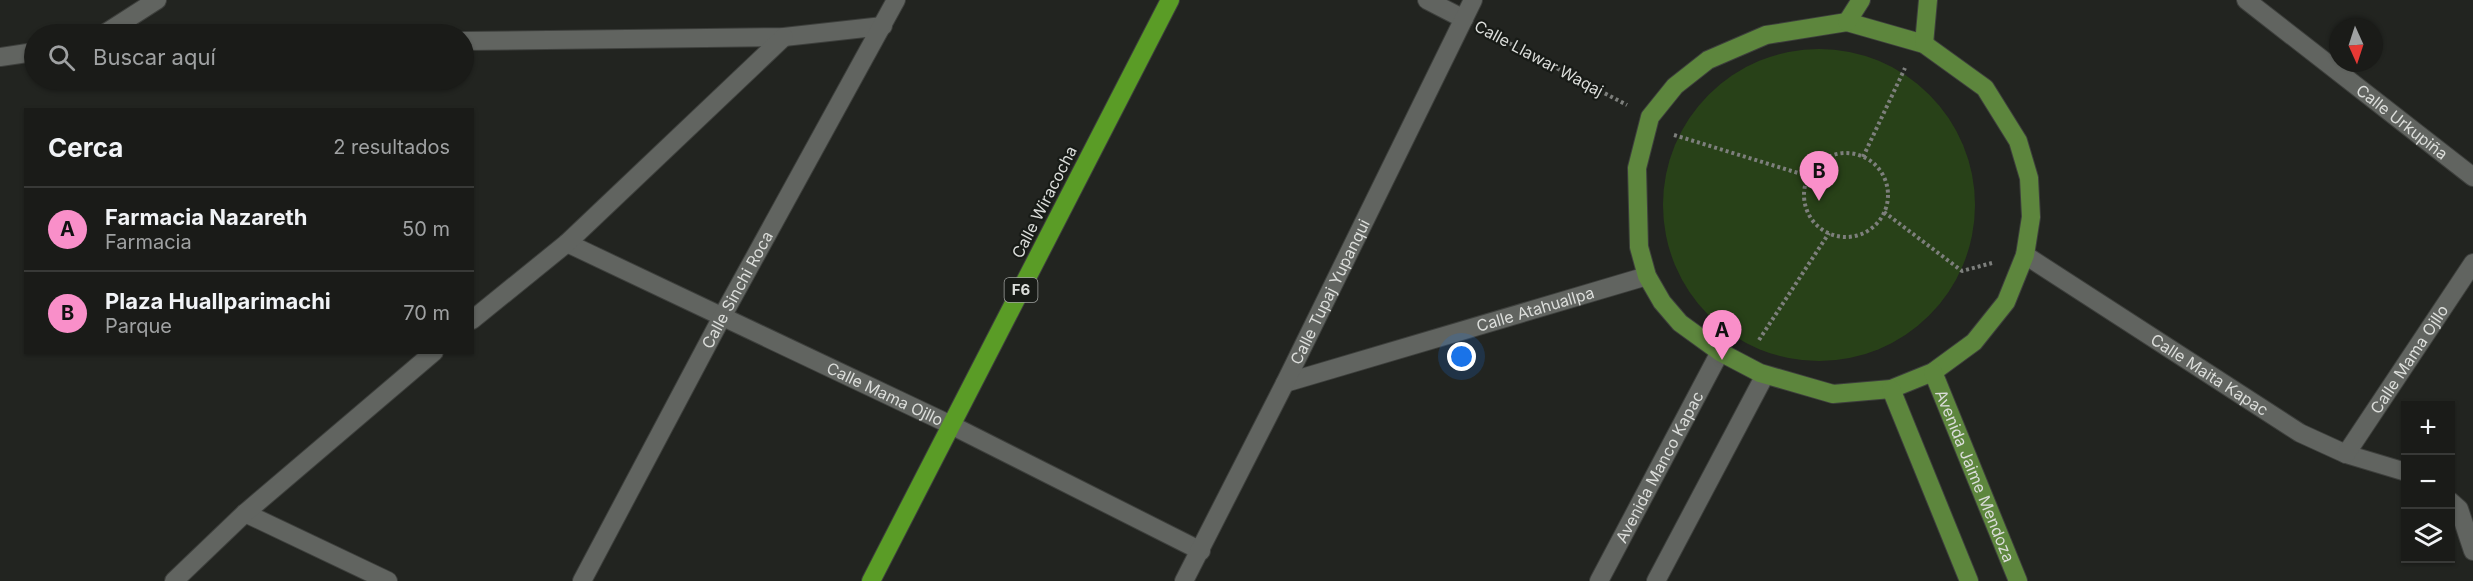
<!DOCTYPE html>
<html lang="es">
<head>
<meta charset="utf-8">
<style>
  :root { --surface:#1a1b18; --page:#232421; --text:#f1f3f6; --muted:#9fa1a2; --line:#383937; --accent:#f98fc9 }
  body { margin:0; font-family:Inter,sans-serif; background:var(--page); color:var(--text) }
  .controls { position:absolute; right:18px; bottom:18px; display:grid; overflow:hidden; border-radius:0px; box-shadow:0 2px 4px #0004 }
  .controls button { width:54px; height:54px; display:grid; place-items:center; padding:0; border:0; border-bottom:2px solid var(--line); background:var(--surface); color:var(--text); font:30px sans-serif }
  .compass { position:absolute; left:2329px; top:18px; width:54px; height:54px; border-radius:50%; background:var(--surface); box-shadow:0 2px 4px #0004; rotate:177deg }
  .you { position:absolute; left:1462px; top:357px; width:21px; height:21px; margin:-15px; border:4px solid #fff; border-radius:50%; background:#1a73e8; box-shadow:0 0 0 9px #1a73e833 }
  .badge { display:grid; place-items:center; width:39px; height:39px; border-radius:50%; background:var(--accent); color:#111; font-size:20px; font-weight:700 }
  .pin { position:absolute; translate:-50% -50px; filter:drop-shadow(0 2px 3px #0008) }
  .pin::after { content:''; position:absolute; top:32px; width:21px; height:18px; background:inherit; clip-path:polygon(0 0,100% 0,50% 100%) }
  .list { margin:0; padding:0; list-style:none }
  h2 { display:flex; justify-content:space-between; align-items:center; height:78px; margin:0; padding:0 24px; font-size:26px }
  h2 small { font-size:20px; font-weight:400; color:var(--muted) }
  .list li { display:grid; grid-template-columns:39px 1fr auto; gap:18px; align-items:center; box-sizing:border-box; height:84px; padding:0 24px; border-top:2px solid var(--line) }
  .list b { display:block; font-size:22px; white-space:nowrap }
  .list p { margin:0; font-size:20px; white-space:nowrap; color:var(--muted) }
  .list em { font-size:20px; font-style:normal; color:var(--muted) }
  .icon { flex:none; width:33px; height:33px; fill:none; stroke:currentColor; stroke-width:2; stroke-linecap:round; stroke-linejoin:round }
  .map { position:relative; flex:none; width:2473px; height:581px; overflow:hidden }
  .search { position:absolute; background:var(--surface); box-shadow:0 2px 4px #0004; left:24px; top:24px; width:450px; height:66px; display:flex; align-items:center; gap:15px; box-sizing:border-box; padding:0 21px; border-radius:33px; color:var(--muted); font-size:22px }
  .panel { position:absolute; background:var(--surface); box-shadow:0 2px 4px #0004; left:24px; top:108px; width:450px; height:246px; border-radius:0px }
  .map>svg:first-child { display:block }
</style>
</head>
<body>
<div class="map">
<svg width="2473" height="581" viewBox="0 0 2473 581">
  <rect width="100%" height="100%" fill="#222420"/>
  <circle fill="#284118" cx="1819" cy="205" r="156"/>
  <g fill="none" stroke-linecap="round" stroke-linejoin="round">
    <defs>
      <g id="street">
        <path d="M 1427,0 L 1464,19"/>
        <path id="s1" d="M 2246,0 L 2473,177"/>
        <path d="M 104,34 L 157,0"/>
        <path d="M 464,41 L 784,37 L 883,26"/>
        <path d="M 0,57 L 34,52"/>
        <path id="s2" d="M 567,243 L 951,425 L 1201,551"/>
        <path id="s3" d="M 2025,255 L 2300,433 L 2346,454 L 2406,472"/>
        <path d="M 472,320 L 567,243 L 784,37"/>
        <path id="s4" d="M 1285,383 L 1647,276"/>
        <path id="s5" d="M 2346,454 L 2473,263"/>
        <path d="M 2450,501 L 2459,509 L 2473,551"/>
        <path d="M 245,513 L 388,581"/>
        <path d="M 174,581 L 245,513 L 434,352"/>
        <path id="s6" d="M 582,581 L 723,315 L 896,0"/>
        <path id="s7" d="M 1184,581 L 1285,383 L 1473,0"/>
      </g>
      <g id="secondary">
        <path id="s8" d="M 1599,581 L 1720,352"/>
        <path d="M 1656,581 L 1765,375"/>
      </g>
      <g id="primary">
        <path d="M 1847,22 L 1924,44 L 1985,88 L 2018,141 L 2029,178 L 2031,217 L 2025,255 L 2006,302 L 1974,342 L 1933,372 L 1891,389 L 1833,394 L 1760,373 L 1720,352 L 1680,323 L 1662,302 L 1647,276 L 1639,247 L 1637,168 L 1650,117 L 1675,86 L 1708,60 L 1766,35 Z"/>
        <path d="M 1847,22 L 1861,0"/>
        <path d="M 1924,44 L 1928,0"/>
        <path id="s9" d="M 1933,372 L 2018,581"/>
        <path d="M 1891,389 L 1969,581"/>
      </g>
      <path id="highway" d="M 871,581 L 1170,0"/>
    </defs>
    <use href="#street" stroke="#3d3f3c" stroke-width="20"/>
    <use href="#secondary" stroke="#3d3f3c" stroke-width="20"/>
    <use href="#primary" stroke="#3d3f3c" stroke-width="20"/>
    <use href="#highway" stroke="#3d3f3c" stroke-width="20"/>
    <g stroke="#7d7f7c" stroke-width="4" stroke-dasharray="3 3" stroke-linecap="butt">
      <path d="M 1488,32 L 1627,105"/>
      <path d="M 1674,135 L 1808,176"/>
      <circle cx="1846" cy="195" r="42"/>
      <path d="M 1863,157 L 1905,68"/>
      <path d="M 1884,212 L 1962,271 L 1992,263"/>
      <path d="M 1759,340 L 1829,233"/>
    </g>
    <use href="#street" stroke="#616460" stroke-width="18"/>
    <use href="#secondary" stroke="#616460" stroke-width="18"/>
    <use href="#primary" stroke="#5d863d" stroke-width="18"/>
    <use href="#highway" stroke="#5a9c26" stroke-width="18"/>
  </g>
  <g text-anchor="middle" stroke-width="4.5" stroke-linejoin="round" paint-order="stroke">
    <rect fill="#181b17" stroke="#a0a3a0" stroke-width="1.5" x="1004.5" y="278" width="33" height="24" rx="4.5"/>
    <g font-size="15" font-weight="bold" fill="#dbddda">
      <text x="1021" y="295">F6</text>
    </g>
    <g font-size="16" fill="#dbddda" stroke="#181b17">
      <text transform="translate(1539 58) rotate(28)" y="6">Calle Llawar Waqaj</text>
      <text dy="6" stroke="none"><textPath href="#s1" startOffset="198">Calle Urkupiña</textPath></text>
      <text transform="translate(1044 202) rotate(-63)" y="6">Calle Wiracocha</text>
      <text dy="6" stroke="none"><textPath href="#s6" startOffset="330">Calle Sinchi Roca</textPath></text>
      <text dy="6" stroke="none"><textPath href="#s7" startOffset="324">Calle Tupaj Yupanqui</textPath></text>
      <text dy="6" stroke="none"><textPath href="#s4" startOffset="261">Calle Atahuallpa</textPath></text>
      <text dy="6" stroke="none"><textPath href="#s5" startOffset="114">Calle Mama Ojllo</textPath></text>
      <text dy="6" stroke="none"><textPath href="#s3" startOffset="220">Calle Maita Kapac</textPath></text>
      <text dy="6" stroke="none"><textPath href="#s2" startOffset="352">Calle Mama Ojllo</textPath></text>
      <text dy="6" stroke="none"><textPath href="#s8" startOffset="129">Avenida Manco Kapac</textPath></text>
      <text dy="6" stroke="none"><textPath href="#s9" startOffset="112">Avenida Jaime Mendoza</textPath></text>
    </g>
  </g>
</svg>
<div class="controls">
<button>+</button>
<button>−</button>
<button><svg class="icon" aria-label="layers" viewBox="0 0 24 24"><path d="M12 4l9 5-9 5-9-5zM3 14l9 5 9-5"/></svg></button>
</div>
<svg class="compass" viewBox="-18 -18 36 36"><path d="M0-13l5 13h-10z" fill="#e53935"/><path d="M0 13l5-13h-10z" fill="#9fa1a2"/></svg>
<div class="you"></div>
<div class="pin badge" style="left:1722px;top:360px">A</div>
<div class="pin badge" style="left:1819px;top:201px">B</div>
<div class="search"><svg class="icon" aria-label="search" viewBox="0 0 24 24"><circle cx="10" cy="10" r="6"/><path d="M15 15l6 6"/></svg>Buscar aquí</div>
<section class="panel">
<h2>Cerca<small>2 resultados</small></h2>
<ul class="list">
<li><span class="badge">A</span><div><b>Farmacia Nazareth</b><p>Farmacia</p></div><em>50 m</em></li>
<li><span class="badge">B</span><div><b>Plaza Huallparimachi</b><p>Parque</p></div><em>70 m</em></li>
</ul>
</section>
</div>
</body>
</html>
